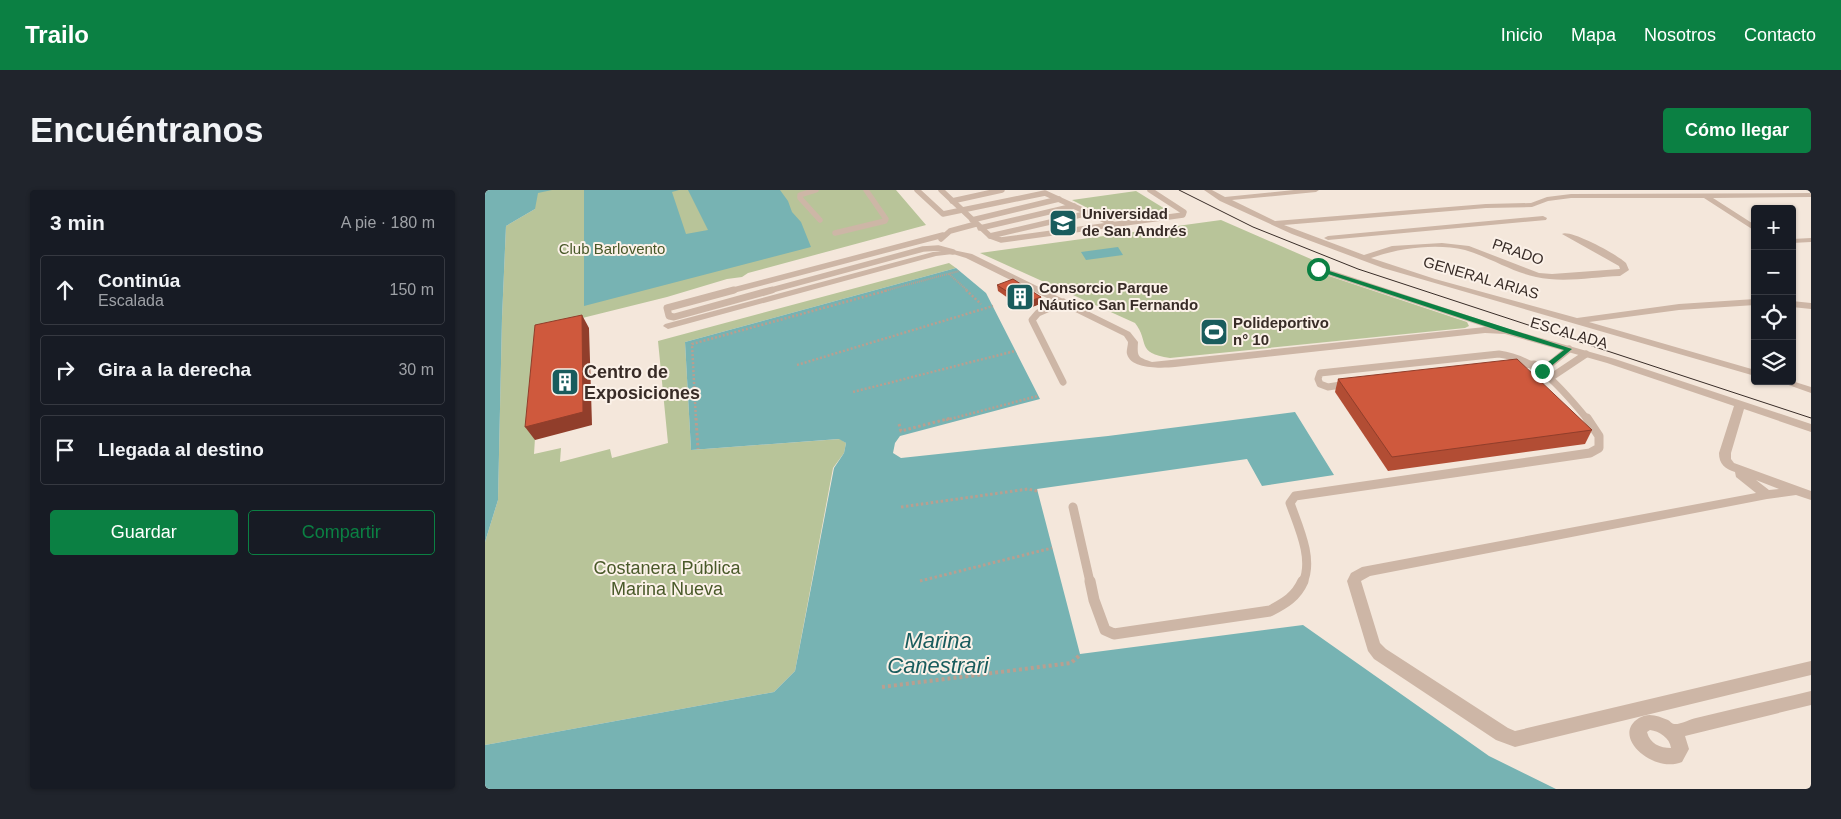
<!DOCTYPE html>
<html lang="es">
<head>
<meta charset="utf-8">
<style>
  :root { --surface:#171b24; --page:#20242c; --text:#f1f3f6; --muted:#9ea1a6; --line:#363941; --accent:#0b8043 }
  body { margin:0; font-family:Arial,sans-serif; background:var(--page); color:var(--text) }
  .controls { position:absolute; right:15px; top:15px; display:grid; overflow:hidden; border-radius:5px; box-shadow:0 1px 4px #0004 }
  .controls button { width:45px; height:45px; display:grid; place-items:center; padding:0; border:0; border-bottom:1px solid var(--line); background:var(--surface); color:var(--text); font:25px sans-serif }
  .stop { position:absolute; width:15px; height:15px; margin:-11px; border:4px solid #0b8043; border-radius:50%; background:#fff }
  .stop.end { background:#0b8043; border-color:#fff; box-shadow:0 1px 5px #0008 }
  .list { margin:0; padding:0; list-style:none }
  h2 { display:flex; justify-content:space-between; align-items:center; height:65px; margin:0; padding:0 20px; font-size:21px }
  h2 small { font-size:16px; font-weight:400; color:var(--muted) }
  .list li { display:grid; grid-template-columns:32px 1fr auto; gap:15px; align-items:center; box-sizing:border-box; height:70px; margin:0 10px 10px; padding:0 10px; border:1px solid var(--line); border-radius:5px }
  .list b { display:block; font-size:19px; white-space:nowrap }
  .list p { margin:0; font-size:16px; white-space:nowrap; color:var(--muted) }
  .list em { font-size:16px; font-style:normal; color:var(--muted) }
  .actions { display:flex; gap:10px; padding:15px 20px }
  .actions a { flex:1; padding:11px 0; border:1px solid var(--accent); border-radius:5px; text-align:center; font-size:18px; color:var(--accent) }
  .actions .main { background:var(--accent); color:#fff }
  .icon { flex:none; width:28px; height:28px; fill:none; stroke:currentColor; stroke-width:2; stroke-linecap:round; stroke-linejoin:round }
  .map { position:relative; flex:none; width:1326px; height:599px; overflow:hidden; border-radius:5px }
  header { display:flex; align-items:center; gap:30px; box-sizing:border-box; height:70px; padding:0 25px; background:var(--accent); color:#fff }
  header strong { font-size:24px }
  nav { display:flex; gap:28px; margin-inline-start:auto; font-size:18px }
  .intro { display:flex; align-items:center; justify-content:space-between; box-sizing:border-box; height:120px; padding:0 30px }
  h1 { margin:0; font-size:35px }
  .button { padding:12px 22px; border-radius:5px; background:var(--accent); color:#fff; font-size:18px; font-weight:700 }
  main { display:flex; gap:30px; padding:0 30px }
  aside { flex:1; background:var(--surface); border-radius:5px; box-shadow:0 1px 4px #0004 }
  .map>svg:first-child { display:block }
</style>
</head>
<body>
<header>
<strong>Trailo</strong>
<nav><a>Inicio</a><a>Mapa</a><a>Nosotros</a><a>Contacto</a></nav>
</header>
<div class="intro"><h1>Encuéntranos</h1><a class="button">Cómo llegar</a></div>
<main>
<aside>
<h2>3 min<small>A pie · 180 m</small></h2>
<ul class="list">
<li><svg class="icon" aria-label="ahead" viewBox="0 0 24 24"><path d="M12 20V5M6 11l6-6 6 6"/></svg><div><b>Continúa</b><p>Escalada</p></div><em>150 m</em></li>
<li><svg class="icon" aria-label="right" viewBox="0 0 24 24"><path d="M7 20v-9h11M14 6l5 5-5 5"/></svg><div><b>Gira a la derecha</b></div><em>30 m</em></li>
<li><svg class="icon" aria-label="arrive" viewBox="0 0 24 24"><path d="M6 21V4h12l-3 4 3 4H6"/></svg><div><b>Llegada al destino</b></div></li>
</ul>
<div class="actions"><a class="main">Guardar</a><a>Compartir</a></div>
</aside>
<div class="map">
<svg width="1326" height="599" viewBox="0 0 1326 599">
  <rect width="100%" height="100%" fill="#f4e7db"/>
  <g fill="#b8c499">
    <path d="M 48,0 L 411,0 L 441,35 L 263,83 L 257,87 L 242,89 L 182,107 L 57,138 L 49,264 L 76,258 L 75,272 L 125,259 L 127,268 L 183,253 L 173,151 L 464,73 L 471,78 L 200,152 L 206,260 L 355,249 L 361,253 L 359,263 L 348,278 L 310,481 L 289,502 L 0,555 L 0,352 L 13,310 L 17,128 L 21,36 L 50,19 Z"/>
    <path d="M 651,1 L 685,22 L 626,30 L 587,10 Z"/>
    <path d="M 736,30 L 835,73 L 826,78 L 829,81 L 982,132 L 984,136 L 980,138 L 685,168 C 650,163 665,152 650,133 L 495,63 Z"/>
  </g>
  <g fill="#77b3b3">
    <path d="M 0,0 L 67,0 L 53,3 L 50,19 L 21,36 L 17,128 L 13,310 L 0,352 Z"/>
    <path d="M 99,0 L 194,0 L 187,2 L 201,44 L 223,40 L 203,0 L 295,0 L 303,11 L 307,22 L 316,32 L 326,57 L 99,116 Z"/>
    <path d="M 633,57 L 638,65 L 601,70 L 596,62 Z"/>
    <path d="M 471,78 L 501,103 L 555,209 L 415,246 L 410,253 L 408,263 L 416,268 L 623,246 L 810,222 L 849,285 L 777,296 L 762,269 L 552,299 L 595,464 L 818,435 L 1004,566 L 1071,599 L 0,599 L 0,555 L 289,502 L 310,481 L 349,278 L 359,263 L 361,253 L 354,249 L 206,260 L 200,152 Z"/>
  </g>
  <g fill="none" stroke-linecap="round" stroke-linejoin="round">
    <g stroke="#b99f90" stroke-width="2" stroke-dasharray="1 1" stroke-linecap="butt">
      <path d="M 464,84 L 483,101"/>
      <path d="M 399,101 L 474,81"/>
    </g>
    <g stroke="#b99f90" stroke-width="2.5" stroke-dasharray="2 2" stroke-linecap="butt">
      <path d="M 481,100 L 496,114"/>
      <path d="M 312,175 L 508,116"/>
      <path d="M 368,202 L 530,161"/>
      <path d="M 211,230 L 207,154 L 404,100"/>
      <path d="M 461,230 L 553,206"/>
    </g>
    <g stroke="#b99f90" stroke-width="3" stroke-dasharray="2.5 2.5" stroke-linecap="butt">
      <path d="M 211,228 L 213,259"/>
      <path d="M 414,234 L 416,241 L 466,228"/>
      <path d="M 416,317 L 543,299 L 552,301"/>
      <path d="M 435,391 L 567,358"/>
    </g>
    <path stroke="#b99f90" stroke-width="4" stroke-dasharray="3 3" stroke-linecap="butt" d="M 397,497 L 586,473 L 595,465"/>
    <g stroke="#cdb6a6" stroke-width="5.5">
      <path d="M 331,0 L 315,5 L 315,8 L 335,30"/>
      <path d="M 432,0 L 458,24 L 560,3 L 630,35"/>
      <path d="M 456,0 L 505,46 L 516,50 L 698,25 L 699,22 L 665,0"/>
      <path d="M 467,11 L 517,0"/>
      <path d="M 487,30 L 574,9"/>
      <path d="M 495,38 L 589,16"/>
      <path d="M 350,43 L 400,31 L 401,29 L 381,0"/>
      <path d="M 505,46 L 604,23"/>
      <path d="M 456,49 L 465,41 L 491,34"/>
      <path d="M 245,101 L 458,45"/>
      <path d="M 283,101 L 438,59 L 453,58 L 468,62"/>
    </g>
    <g stroke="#cdb6a6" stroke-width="7">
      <path d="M 249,100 L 182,118 L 184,126 L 189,127 L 287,100"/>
      <path d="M 578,112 L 553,123 L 547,130 L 578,192"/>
      <path d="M 1026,176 L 1049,174"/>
      <path d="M 1057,181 L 1084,159"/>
      <path d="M 1065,188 L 1101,164"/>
      <path d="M 862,194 L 843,197 L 835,194 L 833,189 L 835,183 L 1014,164 C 1055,170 1077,199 1103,230"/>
    </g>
    <g stroke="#cdb6a6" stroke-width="9">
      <path d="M 588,317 L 605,392"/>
      <path d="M 818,392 C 829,369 813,336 805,313 L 810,306 L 1105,263 L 1114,258 L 1114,246 L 1102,228"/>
    </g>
    <path stroke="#cdb6a6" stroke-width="11" d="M 605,391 L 609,410 L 620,440 L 629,444 L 785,421 C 800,413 811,407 818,391"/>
    <g fill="#cdb6a6" fill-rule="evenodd">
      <path d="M 719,0 L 727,0 L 740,7 L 809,0 L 834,0 L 831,2 L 747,10 L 790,31 L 1001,14 L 1046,13 L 1062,7 L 1086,4 L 1326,3 L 1326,7 L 1228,8 L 1270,35 L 1270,41 L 1219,8 L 1086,8 L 1063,11 L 1047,17 L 1001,18 L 799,35 L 879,65 L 907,56 L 957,53 L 984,56 L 1054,83 L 1067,84 L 1135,79 L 1134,76 L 1077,44 C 1085,39 1133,65 1141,73 C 1142,75 1143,78 1144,80 L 1135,86 C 1108,87 1078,93 1051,87 C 1027,82 1004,67 980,60 C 951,53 914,58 886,68 L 950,89 L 1092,128 L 1194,114 L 1270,109 L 1270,115 L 1194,120 L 1104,132 L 1270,180 L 1270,186 L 898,78 L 807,44 L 735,11 Z"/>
      <path d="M 1058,26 L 1062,28 L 1061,30 L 843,50 L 839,48 L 843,46 Z"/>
      <path d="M 1326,48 L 1326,52 L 1307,53 L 1307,49 Z"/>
      <path d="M 468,60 L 487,64 L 645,142 L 653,152 C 652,168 653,167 667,172 L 1000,137 L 830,81 L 829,79 L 833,76 L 1024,139 L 1130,169 L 1326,234 L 1326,242 L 1259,219 L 1246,263 L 1246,269 L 1249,273 L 1326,301 L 1326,310 L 1311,305 L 1282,309 L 885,386 L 876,391 L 895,453 L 901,459 L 1023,538 L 1030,541 L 1326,471 L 1326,485 L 1030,557 L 1011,550 L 889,469 L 883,461 L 862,391 L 866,383 L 877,377 L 1271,303 L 1251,287 L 1250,282 C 1240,279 1234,274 1234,263 L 1249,216 L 1122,173 L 1020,144 L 1000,143 L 690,177 C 678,178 646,180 642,164 C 641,161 643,156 643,152 L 639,146 L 481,68 L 468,64 L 451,66 L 183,139 L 178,136 L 180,134 L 448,62 ZM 1271,290 L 1294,299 L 1284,300 Z"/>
      <path d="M 1307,111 L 1326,113 L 1326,119 L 1307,117 Z"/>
      <path d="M 1292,191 L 1307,191 L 1326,197 L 1326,203 Z"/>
      <path d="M 1326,501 L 1326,515 L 1200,546 L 1204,559 L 1197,572 C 1168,584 1125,546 1154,528 C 1164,522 1173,526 1183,530 C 1185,531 1187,534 1189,534 C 1194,535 1206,529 1211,528 C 1249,519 1288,510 1326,501 ZM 1165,540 C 1174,541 1185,548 1186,558 C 1175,558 1165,554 1162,542 Z"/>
    </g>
    <path stroke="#382c27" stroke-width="1" d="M 694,0 L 768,37 L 873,79 L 1326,228"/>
  </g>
  <g fill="#b24d34">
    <path d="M 512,95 L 556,107 L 557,113 L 540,120 L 513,101 Z"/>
    <path d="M 853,189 L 1107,240 L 1100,254 L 903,281 L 850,202 Z"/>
  </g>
  <g fill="#913e2b">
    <path d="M 556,107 L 557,113 L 540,120 L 540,113 Z"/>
    <path d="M 97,125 L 104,138 L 107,235 L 50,250 L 40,237 Z"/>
  </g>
  <g fill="#cf593d" stroke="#913e2b">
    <path d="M 528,89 L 556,107 L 540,113 L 512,95 Z"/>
    <path d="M 97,125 L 98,222 L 40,237 L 50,135 Z"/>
    <path d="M 1032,169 L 1107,240 L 907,267 L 853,189 Z"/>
  </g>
  <path fill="#0b8043" d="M 831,78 L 835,78 L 1087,159 L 1059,182 L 1054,182 L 1054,179 L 1079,160 L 1018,142 L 831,80 Z"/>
  <defs>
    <symbol id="university-square" viewBox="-11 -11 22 22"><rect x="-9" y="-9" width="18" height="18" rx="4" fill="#195c5d" stroke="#fbf1e8"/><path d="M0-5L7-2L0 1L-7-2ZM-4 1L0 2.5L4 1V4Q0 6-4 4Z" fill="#fff"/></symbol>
    <symbol id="building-square" viewBox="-11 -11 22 22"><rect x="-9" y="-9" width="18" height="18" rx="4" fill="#195c5d" stroke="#fbf1e8"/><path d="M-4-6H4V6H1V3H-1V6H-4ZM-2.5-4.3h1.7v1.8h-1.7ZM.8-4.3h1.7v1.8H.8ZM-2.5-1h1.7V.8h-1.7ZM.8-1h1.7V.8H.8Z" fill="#fff"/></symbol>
    <symbol id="stadium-square" viewBox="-11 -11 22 22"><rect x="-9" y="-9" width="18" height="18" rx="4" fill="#195c5d" stroke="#fbf1e8"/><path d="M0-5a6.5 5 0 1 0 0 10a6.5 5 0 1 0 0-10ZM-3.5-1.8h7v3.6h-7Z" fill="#fff"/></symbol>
  </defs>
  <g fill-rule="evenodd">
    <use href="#university-square" x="562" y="17" width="32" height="32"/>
    <use href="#building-square" x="519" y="91" width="32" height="32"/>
    <use href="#stadium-square" x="713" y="126" width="32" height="32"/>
    <use href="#building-square" x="64" y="176" width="32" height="32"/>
  </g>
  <g text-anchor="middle" stroke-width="4" stroke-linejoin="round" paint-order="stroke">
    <g font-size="15" font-weight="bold" fill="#382c27" stroke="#fbf1e8" text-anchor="start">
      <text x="597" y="29">Universidad<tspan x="597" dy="17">de San Andrés</tspan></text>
      <text x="554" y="103">Consorcio Parque<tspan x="554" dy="17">Náutico San Fernando</tspan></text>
      <text x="748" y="138">Polideportivo<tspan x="748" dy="17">n° 10</tspan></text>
    </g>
    <g font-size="15" fill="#495929" stroke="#fbf1e8">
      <text x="127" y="64">Club Barlovento</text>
    </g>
    <g font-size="15" fill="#382c27" stroke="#fbf1e8">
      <text transform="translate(1033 62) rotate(19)" y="5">PRADO</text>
      <text transform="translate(996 88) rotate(16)" y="5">GENERAL ARIAS</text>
      <text transform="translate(1084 143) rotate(16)" y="5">ESCALADA</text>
    </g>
    <g font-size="18" font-weight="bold" fill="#382c27" stroke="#fbf1e8" text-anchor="start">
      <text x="99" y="188">Centro de<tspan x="99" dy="21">Exposiciones</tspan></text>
    </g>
    <g font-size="18" fill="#495929" stroke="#fbf1e8">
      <text x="182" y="384">Costanera Pública<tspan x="182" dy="21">Marina Nueva</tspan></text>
    </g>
    <g font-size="22" font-style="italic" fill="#195c5d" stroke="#fbf1e8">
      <text x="453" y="458">Marina<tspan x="453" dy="25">Canestrari</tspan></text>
    </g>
  </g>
</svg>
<div class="controls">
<button>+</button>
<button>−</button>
<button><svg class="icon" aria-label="locate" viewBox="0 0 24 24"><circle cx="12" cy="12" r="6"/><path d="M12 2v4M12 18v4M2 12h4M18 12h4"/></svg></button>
<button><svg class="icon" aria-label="layers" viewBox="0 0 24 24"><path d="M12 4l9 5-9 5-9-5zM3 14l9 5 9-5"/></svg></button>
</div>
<div class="stop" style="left:833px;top:79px"></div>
<div class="stop end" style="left:1057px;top:181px"></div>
</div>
</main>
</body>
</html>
